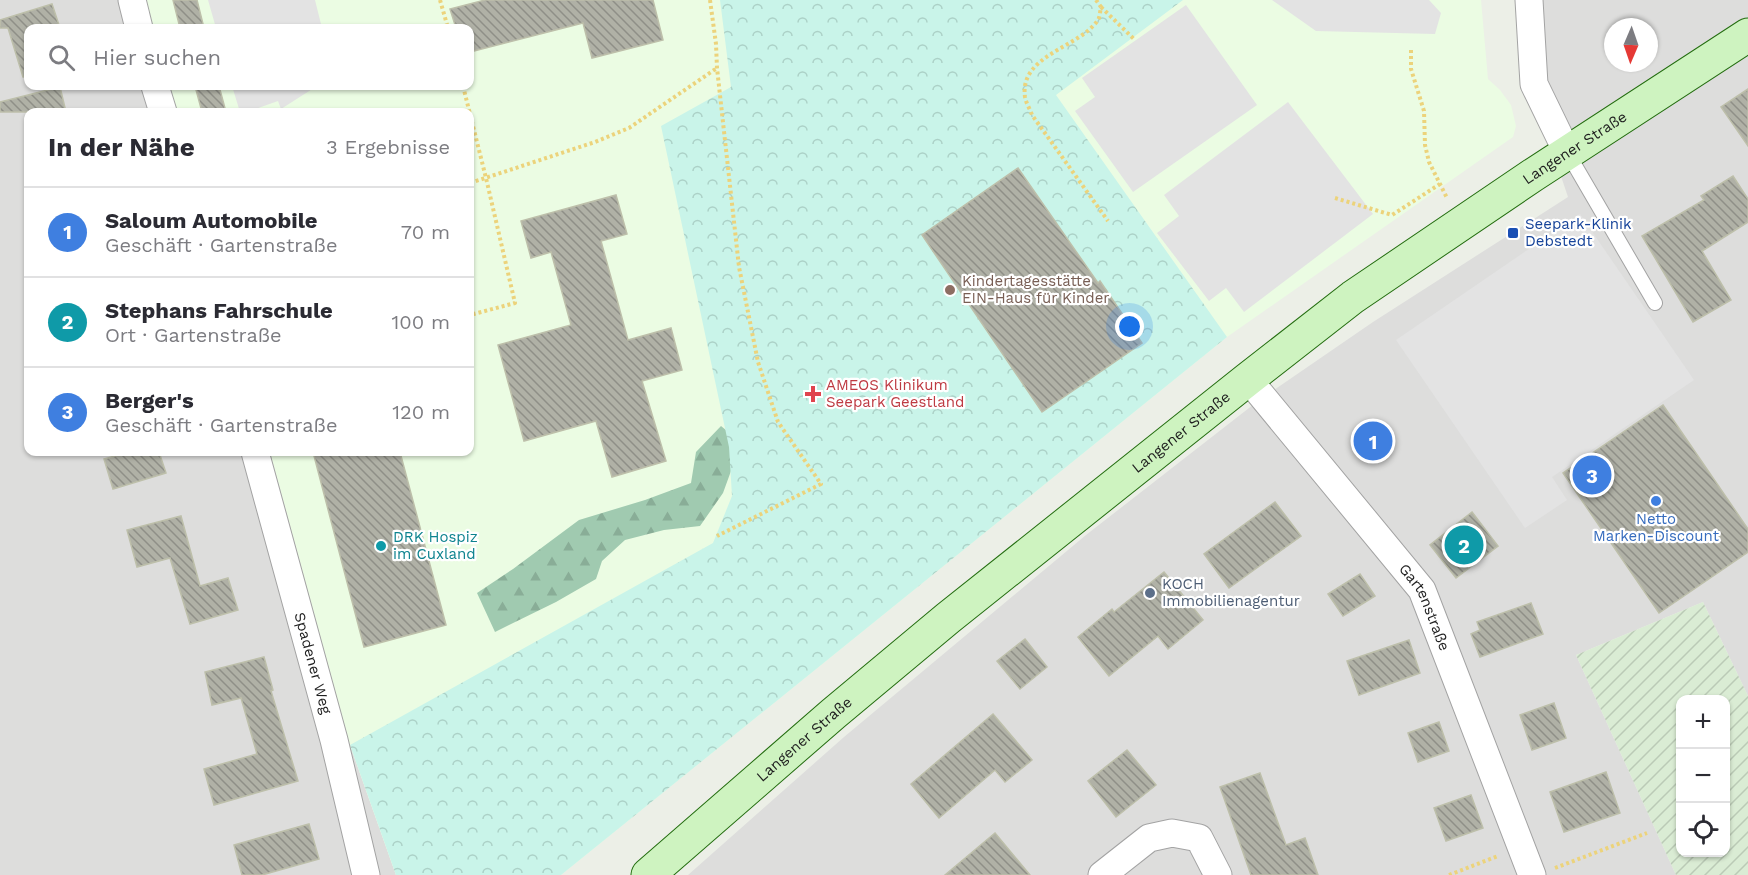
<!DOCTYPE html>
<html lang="de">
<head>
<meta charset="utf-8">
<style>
  :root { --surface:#fff; --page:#f2f2f3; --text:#2b2b33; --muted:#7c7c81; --line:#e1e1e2; --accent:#0f766e }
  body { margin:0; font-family:"Work Sans",sans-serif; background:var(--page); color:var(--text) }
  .controls { position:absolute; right:18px; bottom:18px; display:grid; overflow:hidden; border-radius:12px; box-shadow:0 2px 4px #0004 }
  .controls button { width:54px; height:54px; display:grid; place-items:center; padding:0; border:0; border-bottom:2px solid var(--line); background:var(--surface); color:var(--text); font:30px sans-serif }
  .compass { position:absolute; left:1604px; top:18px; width:54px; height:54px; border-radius:50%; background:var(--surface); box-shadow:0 2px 4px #0004; rotate:182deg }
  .you { position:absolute; left:1130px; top:327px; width:21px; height:21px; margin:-15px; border:4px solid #fff; border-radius:50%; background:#1a73e8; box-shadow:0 0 0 9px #1a73e833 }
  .badge { display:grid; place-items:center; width:39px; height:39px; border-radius:50%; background:var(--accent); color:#fff; font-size:20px; font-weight:700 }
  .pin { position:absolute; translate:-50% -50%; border:3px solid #fff; box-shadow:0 2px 6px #0006 }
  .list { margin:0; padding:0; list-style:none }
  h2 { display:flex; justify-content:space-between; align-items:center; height:78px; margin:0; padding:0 24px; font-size:26px }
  h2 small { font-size:20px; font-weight:400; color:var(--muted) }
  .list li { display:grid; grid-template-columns:39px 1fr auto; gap:18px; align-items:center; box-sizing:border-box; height:90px; padding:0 24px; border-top:2px solid var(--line) }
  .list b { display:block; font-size:22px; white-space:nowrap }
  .list p { margin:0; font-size:20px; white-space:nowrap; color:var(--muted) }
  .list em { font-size:20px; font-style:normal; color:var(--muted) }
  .icon { flex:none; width:33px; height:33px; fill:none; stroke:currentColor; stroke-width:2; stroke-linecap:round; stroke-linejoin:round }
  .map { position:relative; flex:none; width:1748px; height:875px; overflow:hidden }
  .search { position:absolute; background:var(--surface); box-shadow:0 2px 4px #0004; left:24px; top:24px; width:450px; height:66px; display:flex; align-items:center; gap:15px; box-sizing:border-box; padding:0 21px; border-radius:12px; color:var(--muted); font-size:22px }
  .panel { position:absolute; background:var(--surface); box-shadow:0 2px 4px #0004; left:24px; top:108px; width:450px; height:348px; border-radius:12px }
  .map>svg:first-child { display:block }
</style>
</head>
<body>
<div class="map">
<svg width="1748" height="875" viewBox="0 0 1748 875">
  <defs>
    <pattern id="farmland-furrows" width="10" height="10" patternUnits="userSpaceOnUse" patternTransform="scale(1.5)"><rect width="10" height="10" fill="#daecd4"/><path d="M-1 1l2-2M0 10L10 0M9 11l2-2" fill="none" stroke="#bbcab6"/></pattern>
    <pattern id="forest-firs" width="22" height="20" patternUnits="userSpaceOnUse" patternTransform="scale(1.5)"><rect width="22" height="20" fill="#a0cab0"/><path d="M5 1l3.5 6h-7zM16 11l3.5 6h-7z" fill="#89ad97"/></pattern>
    <pattern id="park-crowns" width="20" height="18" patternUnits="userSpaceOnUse" patternTransform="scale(1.5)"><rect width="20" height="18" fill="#c9f4e9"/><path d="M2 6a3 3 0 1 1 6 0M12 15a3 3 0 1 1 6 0" fill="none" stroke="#acd1c7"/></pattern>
    <pattern id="building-back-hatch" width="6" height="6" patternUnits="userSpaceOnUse" patternTransform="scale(1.5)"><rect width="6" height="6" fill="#b0b1a6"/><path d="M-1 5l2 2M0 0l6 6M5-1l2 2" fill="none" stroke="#8f8f87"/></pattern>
  </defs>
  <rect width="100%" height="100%" fill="#ecefe7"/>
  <g fill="#dddddc" fill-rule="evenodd">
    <path d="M 0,0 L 145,0 L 153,28 L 28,28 L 28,86 L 169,86 L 176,112 L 28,112 L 28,452 L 270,452 L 350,745 L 396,875 L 0,875 Z"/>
    <path d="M 1521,0 L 1748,0 L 1748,696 L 1703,602 L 1576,655 L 1676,875 L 688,875 L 844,737 L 1086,535 L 1258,401 L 1373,322 L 1568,197 L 1527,75 ZM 1613,27 L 1649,27 L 1649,63 L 1613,63 Z"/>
  </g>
  <path fill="#ebfce3" d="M 145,0 L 1481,0 L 1488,79 L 1500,90 L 1511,105 L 1516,126 L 1513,137 L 1227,337 L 561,875 L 396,875 L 350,745 L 270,452 L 470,452 L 470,112 L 176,112 L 169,86 L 470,86 L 470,28 L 153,28 Z"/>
  <path fill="url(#farmland-furrows)" fill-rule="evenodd" d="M 1703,602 L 1748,696 L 1748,875 L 1676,875 L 1576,655 ZM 1680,700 L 1726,700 L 1726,852 L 1680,852 Z"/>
  <path fill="url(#forest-firs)" d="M 721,426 L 738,440 L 731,471 L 723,493 L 700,526 L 664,530 L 625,540 L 602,561 L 596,579 L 556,602 L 495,632 L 477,593 L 513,569 L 579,520 L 645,500 L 691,483 L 696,452 Z"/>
  <path fill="url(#park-crowns)" d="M 720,0 L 1183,0 L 1056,95 L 1227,337 L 561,875 L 396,875 L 350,745 L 713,543 L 732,496 L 729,447 L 661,126 L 731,87 Z"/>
  <g fill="#e3e3e3">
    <path d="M 208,0 L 315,0 L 322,28 L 216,28 Z"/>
    <path d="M 1272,0 L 1429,0 L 1441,13 L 1435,34 L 1316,31 Z"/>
    <path d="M 1186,5 L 1257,105 L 1133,192 L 1075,111 L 1095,97 L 1082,78 Z"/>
    <path d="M 232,86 L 317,86 L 281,109 L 278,101 L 247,112 L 240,112 Z"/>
    <path d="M 1288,102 L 1373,214 L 1244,312 L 1226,288 L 1209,301 L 1157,233 L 1179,216 L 1164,195 Z"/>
    <path d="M 1580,214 L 1694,380 L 1552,477 L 1567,500 L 1525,528 L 1396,340 Z"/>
  </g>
  <g fill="url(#building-back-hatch)" stroke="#bdbfaa" stroke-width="1.5">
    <path d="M 173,0 L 197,0 L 204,28 L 180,28 Z"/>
    <path d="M 485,0 L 653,0 L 663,40 L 592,58 L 583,23 L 470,52 L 470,28 L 456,28 L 450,9 Z"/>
    <path d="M 52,4 L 60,28 L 28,28 L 28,77 L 23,77 L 8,28 L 0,28 L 0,20 Z"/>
    <path d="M 195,86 L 219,86 L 226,112 L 202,112 Z"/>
    <path d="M 60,87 L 66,112 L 0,112 L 0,102 Z"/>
    <path d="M 1748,89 L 1748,146 L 1721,107 Z"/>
    <path d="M 1018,168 L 1098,283 L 1100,281 L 1142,343 L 1042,412 L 922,235 Z"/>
    <path d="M 1733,176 L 1748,199 L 1748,222 L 1702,251 L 1731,300 L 1693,322 L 1642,236 L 1704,200 L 1701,196 Z"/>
    <path d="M 616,195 L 627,234 L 601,241 L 628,340 L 671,328 L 682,370 L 642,381 L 666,461 L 612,477 L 596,421 L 524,441 L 498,345 L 571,325 L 551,252 L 531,258 L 521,221 Z"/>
    <path d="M 1663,405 L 1748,529 L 1748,552 L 1659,613 L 1563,473 Z"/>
    <path d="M 129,452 L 159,452 L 166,473 L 113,489 L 104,459 Z"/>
    <path d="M 313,452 L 400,452 L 446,625 L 364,647 Z"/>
    <path d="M 1275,502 L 1301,536 L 1229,588 L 1204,554 Z"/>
    <path d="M 1472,512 L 1498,546 L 1456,578 L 1430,545 Z"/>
    <path d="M 181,516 L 200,586 L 228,578 L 238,610 L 190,624 L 170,558 L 137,567 L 127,530 Z"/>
    <path d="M 1164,572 L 1203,620 L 1168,649 L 1158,636 L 1109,676 L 1078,637 L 1112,609 L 1114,612 Z"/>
    <path d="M 1360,574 L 1375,596 L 1343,616 L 1328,594 Z"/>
    <path d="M 1531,603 L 1543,634 L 1480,657 L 1471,634 L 1480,630 L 1477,622 Z"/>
    <path d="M 1025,639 L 1047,667 L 1020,689 L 997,661 Z"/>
    <path d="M 1409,640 L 1420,673 L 1359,695 L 1347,661 Z"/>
    <path d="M 264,657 L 273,690 L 271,691 L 298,781 L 214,805 L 204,769 L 257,754 L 241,698 L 212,705 L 205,672 Z"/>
    <path d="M 1554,703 L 1566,738 L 1532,750 L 1520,715 Z"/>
    <path d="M 993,714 L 1032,760 L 1005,782 L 995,770 L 939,818 L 911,784 Z"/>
    <path d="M 1439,722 L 1449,751 L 1418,762 L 1408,733 Z"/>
    <path d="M 1127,750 L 1156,785 L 1116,817 L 1088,781 Z"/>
    <path d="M 1606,772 L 1620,813 L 1564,832 L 1550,792 Z"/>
    <path d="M 1260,773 L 1286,845 L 1305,838 L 1318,875 L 1251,875 L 1220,787 Z"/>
    <path d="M 1471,795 L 1483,828 L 1446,841 L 1434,808 Z"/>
    <path d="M 309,824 L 319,859 L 262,875 L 242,875 L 234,845 Z"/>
    <path d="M 995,833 L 1030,875 L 945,875 Z"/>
  </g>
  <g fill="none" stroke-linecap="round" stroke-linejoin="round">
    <defs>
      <path id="service" d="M 1567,152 L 1655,303"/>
      <g id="minor">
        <path d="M 132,0 L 139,28"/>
        <path d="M 1529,0 L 1534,84 L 1567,152"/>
        <path d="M 155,86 L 163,112"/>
        <path id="s1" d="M 1248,379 L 1422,590 L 1532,875"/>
        <path id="s2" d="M 255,452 L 334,740 L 366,875"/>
        <path d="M 1102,875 L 1149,838 L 1172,833 L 1199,838 L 1218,875"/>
      </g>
      <g id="secondary">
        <path id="s3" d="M 648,875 L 833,714 L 948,618 L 1248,379 L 1353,297 L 1533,175 L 1748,35"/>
      </g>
    </defs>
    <use href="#service" stroke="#a3a3a3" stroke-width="16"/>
    <use href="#minor" stroke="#a3a3a3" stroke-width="29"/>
    <use href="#secondary" stroke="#246d10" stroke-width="35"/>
    <g stroke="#ecd37b" stroke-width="4" stroke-dasharray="3 3" stroke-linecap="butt">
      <path d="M 440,0 L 448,28"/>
      <path d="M 710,0 L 716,44 L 717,68 L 739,267 L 758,362 L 778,422 L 821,484 L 717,536"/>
      <path d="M 1096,0 L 1101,7 C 1100,11 1100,17 1098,20 C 1079,48 1019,55 1025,97 C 1026,103 1030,109 1032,115 L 1108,221"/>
      <path d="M 1101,7 L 1135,40"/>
      <path d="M 1411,50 L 1411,69 L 1424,111 L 1425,145 L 1429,162 L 1447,198"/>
      <path d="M 463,86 L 486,178 L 515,303 L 470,315"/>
      <path d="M 470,183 L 595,142 L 629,128 L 717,68"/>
      <path d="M 1335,198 L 1392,215 L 1440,184"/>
      <path d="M 1555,868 L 1647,833"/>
      <path d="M 1449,875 L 1498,856"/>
    </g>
    <use href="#service" stroke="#fff" stroke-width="14"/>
    <use href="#minor" stroke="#fff" stroke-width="27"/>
    <use href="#secondary" stroke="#cef3c0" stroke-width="33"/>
  </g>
  <rect fill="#1a4fb4" stroke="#fff" stroke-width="2" x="1507" y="227" width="12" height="12" rx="3"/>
  <circle fill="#8d6e63" stroke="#fff" stroke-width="2" cx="950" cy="290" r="6"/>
  <path fill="#e0444e" stroke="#fff" stroke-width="2" d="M810 385h6v6h6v6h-6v6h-6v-6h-6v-6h6z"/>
  <circle fill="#3f7fe0" stroke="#fff" stroke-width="2" cx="1656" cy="501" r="6"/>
  <circle fill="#0f9aa8" stroke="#fff" stroke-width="2" cx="381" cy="546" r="6"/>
  <circle fill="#5c6f8a" stroke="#fff" stroke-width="2" cx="1150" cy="593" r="6"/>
  <g text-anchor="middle" stroke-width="4.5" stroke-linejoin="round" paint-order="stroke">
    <g font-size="15" fill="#1f1f1f" stroke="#fff">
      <text dy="5" stroke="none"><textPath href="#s3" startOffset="1179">Langener Straße</textPath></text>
      <text dy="5" stroke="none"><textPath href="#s3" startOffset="693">Langener Straße</textPath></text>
      <text dy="5" stroke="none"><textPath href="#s1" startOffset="290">Gartenstraße</textPath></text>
      <text dy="5" stroke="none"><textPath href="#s2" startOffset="219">Spadener Weg</textPath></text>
      <text dy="5" stroke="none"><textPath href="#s3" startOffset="207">Langener Straße</textPath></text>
    </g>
    <g font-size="15" fill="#164399" stroke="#fff" text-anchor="start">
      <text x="1525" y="229">Seepark-Klinik<tspan x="1525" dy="17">Debstedt</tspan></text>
    </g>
    <g font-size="15" fill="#785e54" stroke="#fff" text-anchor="start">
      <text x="962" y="286">Kindertagesstätte<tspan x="962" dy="17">EIN-Haus für Kinder</tspan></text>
    </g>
    <g font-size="15" fill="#be3a42" stroke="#fff" text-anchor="start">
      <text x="826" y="390">AMEOS Klinikum<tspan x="826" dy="17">Seepark Geestland</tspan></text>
    </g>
    <g font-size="15" fill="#366cbe" stroke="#fff">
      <text x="1656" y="524">Netto<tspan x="1656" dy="17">Marken-Discount</tspan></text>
    </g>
    <g font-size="15" fill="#0d838f" stroke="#fff" text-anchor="start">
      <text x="393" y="542">DRK Hospiz<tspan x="393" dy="17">im Cuxland</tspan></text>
    </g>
    <g font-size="15" fill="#4e5e75" stroke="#fff" text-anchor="start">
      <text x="1162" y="589">KOCH<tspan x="1162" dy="17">Immobilienagentur</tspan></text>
    </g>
  </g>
</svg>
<div class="controls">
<button>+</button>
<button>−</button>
<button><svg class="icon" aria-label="locate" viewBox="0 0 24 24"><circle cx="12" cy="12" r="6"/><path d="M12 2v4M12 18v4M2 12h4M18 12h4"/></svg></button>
</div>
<svg class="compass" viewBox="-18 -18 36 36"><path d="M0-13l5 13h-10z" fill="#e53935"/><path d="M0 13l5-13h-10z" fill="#7c7c81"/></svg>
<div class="you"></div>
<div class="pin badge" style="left:1373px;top:441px;background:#3f7fe0">1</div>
<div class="pin badge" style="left:1464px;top:545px;background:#0f9aa8">2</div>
<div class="pin badge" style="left:1592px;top:475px;background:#3f7fe0">3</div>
<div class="search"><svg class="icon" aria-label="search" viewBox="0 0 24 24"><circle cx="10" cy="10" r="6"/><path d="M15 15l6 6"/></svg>Hier suchen</div>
<section class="panel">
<h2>In der Nähe<small>3 Ergebnisse</small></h2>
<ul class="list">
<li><span class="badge" style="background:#3f7fe0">1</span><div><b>Saloum Automobile</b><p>Geschäft · Gartenstraße</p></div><em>70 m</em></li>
<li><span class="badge" style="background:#0f9aa8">2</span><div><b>Stephans Fahrschule</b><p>Ort · Gartenstraße</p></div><em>100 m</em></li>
<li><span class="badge" style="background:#3f7fe0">3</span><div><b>Berger's</b><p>Geschäft · Gartenstraße</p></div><em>120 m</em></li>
</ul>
</section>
</div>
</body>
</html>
